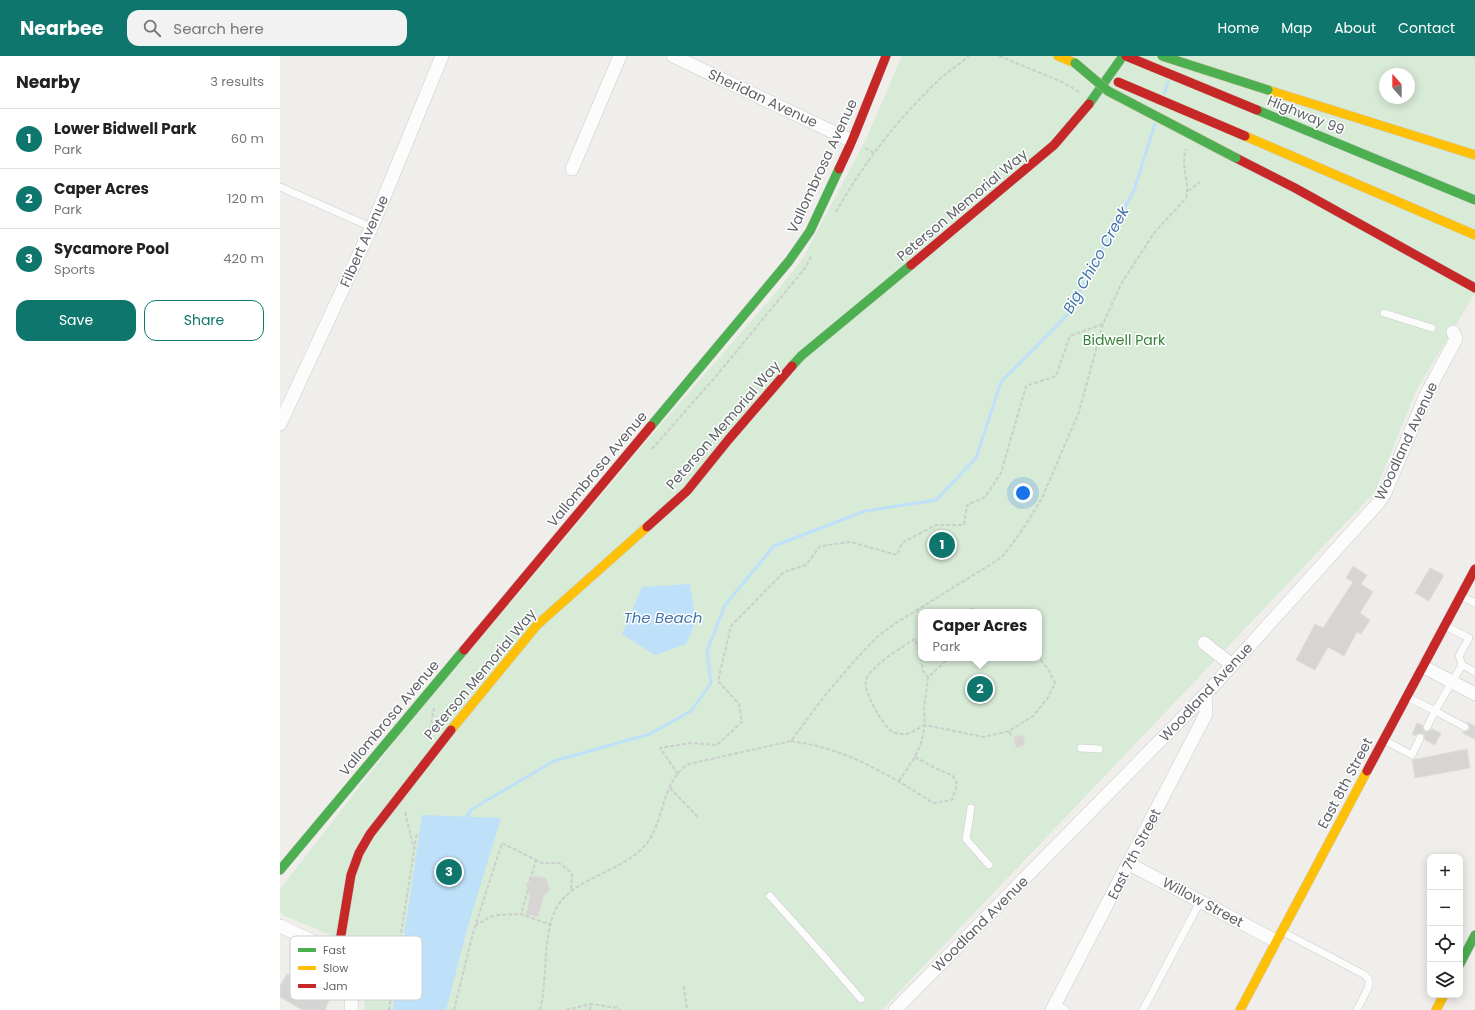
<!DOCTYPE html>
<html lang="en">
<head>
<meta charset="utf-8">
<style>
  :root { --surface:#fff; --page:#f2f2f2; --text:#222; --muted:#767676; --line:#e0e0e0; --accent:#0f766e }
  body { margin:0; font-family:Poppins,sans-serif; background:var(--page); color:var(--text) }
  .controls { position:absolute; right:12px; bottom:12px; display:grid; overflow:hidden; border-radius:8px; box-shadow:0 2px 10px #0003 }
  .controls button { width:36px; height:36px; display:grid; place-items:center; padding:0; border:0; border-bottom:1px solid var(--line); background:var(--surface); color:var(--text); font:20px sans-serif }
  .compass { position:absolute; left:1099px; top:12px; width:36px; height:36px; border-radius:50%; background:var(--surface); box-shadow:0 2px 10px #0003; rotate:339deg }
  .you { position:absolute; left:743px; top:437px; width:14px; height:14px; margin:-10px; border:3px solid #fff; border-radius:50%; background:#1a73e8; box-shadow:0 0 0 6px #1a73e833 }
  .badge { display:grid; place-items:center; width:26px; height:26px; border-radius:50%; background:var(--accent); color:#fff; font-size:13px; font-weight:700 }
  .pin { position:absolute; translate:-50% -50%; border:2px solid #fff; box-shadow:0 1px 4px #0006 }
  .popup { position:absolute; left:638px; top:553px; width:124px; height:52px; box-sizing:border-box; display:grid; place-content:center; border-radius:8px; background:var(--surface); filter:drop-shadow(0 1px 3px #0005); font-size:13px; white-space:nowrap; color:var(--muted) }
  .popup b { font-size:15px; color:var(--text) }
  .popup::after { content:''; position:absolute; left:50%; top:100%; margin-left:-8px; border:8px solid transparent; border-top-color:var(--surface) }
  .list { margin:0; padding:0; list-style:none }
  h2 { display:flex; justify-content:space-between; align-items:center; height:52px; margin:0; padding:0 16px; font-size:17px }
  h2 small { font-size:13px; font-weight:400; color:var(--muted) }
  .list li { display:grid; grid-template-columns:26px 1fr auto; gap:12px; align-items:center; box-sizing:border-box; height:60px; padding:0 16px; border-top:1px solid var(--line) }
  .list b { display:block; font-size:15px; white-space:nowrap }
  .list p { margin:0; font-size:13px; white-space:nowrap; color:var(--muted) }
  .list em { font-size:13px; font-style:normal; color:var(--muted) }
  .actions { display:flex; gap:8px; padding:12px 16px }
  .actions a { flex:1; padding:9px 0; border:1px solid var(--accent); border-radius:12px; text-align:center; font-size:14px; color:var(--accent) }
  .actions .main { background:var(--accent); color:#fff }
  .icon { flex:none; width:22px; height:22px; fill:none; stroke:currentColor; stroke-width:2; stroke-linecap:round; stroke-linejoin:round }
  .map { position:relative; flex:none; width:1195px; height:954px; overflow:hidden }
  header { display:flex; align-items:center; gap:24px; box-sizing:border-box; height:56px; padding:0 20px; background:var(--accent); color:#fff }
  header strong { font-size:19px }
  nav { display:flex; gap:22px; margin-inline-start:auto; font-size:14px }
  .search { width:280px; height:36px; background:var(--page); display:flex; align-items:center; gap:10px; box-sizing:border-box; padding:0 14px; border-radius:12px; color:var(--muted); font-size:15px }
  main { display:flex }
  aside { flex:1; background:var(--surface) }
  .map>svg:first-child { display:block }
</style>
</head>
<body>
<header>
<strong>Nearbee</strong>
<div class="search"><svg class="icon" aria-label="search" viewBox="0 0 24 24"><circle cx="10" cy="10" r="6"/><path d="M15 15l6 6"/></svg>Search here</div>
<nav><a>Home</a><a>Map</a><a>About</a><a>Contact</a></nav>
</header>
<main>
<aside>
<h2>Nearby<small>3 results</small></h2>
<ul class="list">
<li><span class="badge">1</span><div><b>Lower Bidwell Park</b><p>Park</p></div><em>60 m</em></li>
<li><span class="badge">2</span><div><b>Caper Acres</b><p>Park</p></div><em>120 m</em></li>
<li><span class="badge">3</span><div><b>Sycamore Pool</b><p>Sports</p></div><em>420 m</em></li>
</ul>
<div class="actions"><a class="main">Save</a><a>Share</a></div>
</aside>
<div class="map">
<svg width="1195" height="954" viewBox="0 0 1195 954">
  <rect width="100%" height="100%" fill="#efeeea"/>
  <path fill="#d8ebd6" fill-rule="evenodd" d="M 622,0 L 1195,0 L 1195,237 L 1136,335 L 1095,436 L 602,954 L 84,954 L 87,922 L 73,894 L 72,888 L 5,860 L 0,856 L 0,833 L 122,676 L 370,381 L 497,235 L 523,202 L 586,83 ZM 1105,18 L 1129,18 L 1129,42 L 1105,42 ZM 641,556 L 759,556 L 759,602 L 641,602 Z"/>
  <g fill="#bfe0f9">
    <path d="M 410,528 L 416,566 L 406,588 L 375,599 L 342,578 L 362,531 Z"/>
    <path d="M 142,759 L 221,762 L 188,870 L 166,954 L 113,954 Z"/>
  </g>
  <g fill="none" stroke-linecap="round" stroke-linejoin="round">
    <g stroke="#bfe0f9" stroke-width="3">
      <path d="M 884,38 L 888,26"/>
      <path d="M 184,764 L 192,753 L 274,705 L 370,678 L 411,655 L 431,627 L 427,595 L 445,549 L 494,490 L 585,455 L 656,444 L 696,402 L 721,326 L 788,258 L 854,134 L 875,68"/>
    </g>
  </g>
  <g fill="#d6d5d3" stroke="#deddd9">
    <path d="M 1073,510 L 1087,519 L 1081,528 L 1093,536 L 1080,557 L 1090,564 L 1081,578 L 1077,576 L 1064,600 L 1048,591 L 1035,614 L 1016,604 L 1035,568 L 1043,572 L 1073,526 L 1066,522 Z"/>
    <path d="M 1150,512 L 1164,519 L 1149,545 L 1135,537 Z"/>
    <path d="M 1187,666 L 1195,670 L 1195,683 L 1182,677 L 1183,676 L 1187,675 L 1190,673 L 1189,669 Z"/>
    <path d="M 1137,667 L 1142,669 L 1143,673 L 1145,676 L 1149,675 L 1152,673 L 1161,677 L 1155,689 L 1145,684 L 1144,679 L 1142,677 L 1137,678 L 1135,680 L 1132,678 Z"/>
    <path d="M 743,679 L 745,689 L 736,692 L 734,681 Z"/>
    <path d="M 1187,693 L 1190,712 L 1135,722 L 1132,704 Z"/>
    <path d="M 254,820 L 266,822 L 270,834 L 263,841 L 258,861 L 246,858 L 250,841 L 246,828 Z"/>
    <path d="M 7,918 L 40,936 L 41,933 L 52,937 L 45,954 L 22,954 L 0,941 L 0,930 Z"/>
  </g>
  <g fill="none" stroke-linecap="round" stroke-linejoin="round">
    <defs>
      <g id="lane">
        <path d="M 0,131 L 91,171"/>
        <path d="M 1104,257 L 1152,272"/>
        <path d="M 1181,540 L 1195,547"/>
        <path d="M 1165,570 L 1189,582 L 1179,600 L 1182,609"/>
        <path d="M 1129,642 L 1155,655 L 1182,609 L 1195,616"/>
        <path d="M 1147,671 L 1155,655 L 1185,671"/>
        <path d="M 1106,685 L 1132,699 L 1140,682"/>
        <path d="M 801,692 L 819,693"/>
        <path d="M 691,752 L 686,783 L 709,809"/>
        <path d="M 490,840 L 534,889 L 581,943"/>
        <path d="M 1003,876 L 1085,919 L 1089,924 L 1089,930 L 1077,954"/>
        <path d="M 775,948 L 786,954"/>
        <path d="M 863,954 L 921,844"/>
      </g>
      <g id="street">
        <path d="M 393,0 L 572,85"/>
        <path d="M 292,113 L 340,0"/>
        <path d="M 0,368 L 93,168 L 162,0"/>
        <path d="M 924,587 L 952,609"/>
        <path d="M 1144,611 L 1195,638"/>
        <path d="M 849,808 L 996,885"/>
        <path d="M 0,870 L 58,897 L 71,920 L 73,927 L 71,954"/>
        <path d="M 615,954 L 925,639 L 1099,446 L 1105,437 L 1146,339 L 1176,283 L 1173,276"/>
        <path d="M 772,954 L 926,658 L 925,639"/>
      </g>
      <g id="fast">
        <path d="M 809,48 L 843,0"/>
        <path d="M 977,54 L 1195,144"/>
        <path d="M 512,310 L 521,300 L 631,209"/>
        <path d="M 371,370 L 509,205 L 530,175 L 559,113"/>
        <path d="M 0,814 L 184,594"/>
        <path d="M 1180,908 L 1195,879"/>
      </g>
      <g id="slow">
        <path d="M 778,0 L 795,7"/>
        <path d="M 988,34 L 1195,99"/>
        <path d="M 965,80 L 1195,179"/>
        <path d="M 171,674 L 257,569 L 367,471"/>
        <path d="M 960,954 L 1087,715"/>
        <path d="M 1156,954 L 1164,939"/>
      </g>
      <g id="jam">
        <path d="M 956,102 L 1015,132 L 1195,232"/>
        <path d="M 559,113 L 572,85 L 606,0"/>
        <path d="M 631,209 L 774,89 L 809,48"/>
        <path d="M 367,471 L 407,435 L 449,383 L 512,310"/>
        <path d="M 184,594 L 371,370"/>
        <path d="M 1087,715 L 1195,513"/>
        <path d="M 58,897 L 71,819 L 79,797 L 90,778 L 171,674"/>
      </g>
    </defs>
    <use href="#lane" stroke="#cbcccc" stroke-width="8"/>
    <use href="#street" stroke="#cbcccc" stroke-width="14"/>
    <use href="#fast" stroke="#cacacb" stroke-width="10"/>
    <use href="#slow" stroke="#cacacb" stroke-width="10"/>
    <use href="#jam" stroke="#cacacb" stroke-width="10"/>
    <g stroke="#cacfcc" stroke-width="2" stroke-dasharray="4 2" stroke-linecap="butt">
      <path d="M 719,0 L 782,26 L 801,37"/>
      <path d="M 1194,0 L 1195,1"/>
      <path d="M 585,92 L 594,97"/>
      <path d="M 908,135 L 920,126"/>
      <path d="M 556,156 C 582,109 620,60 660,23 C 669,15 679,8 689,0"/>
      <path d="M 372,393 L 437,319 L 525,212 L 532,199"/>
      <path d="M 691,552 L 700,556"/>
      <path d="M 641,600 L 635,583 C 624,589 589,612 586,624 C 583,636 602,667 611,675 C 614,677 619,678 623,678 C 629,679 639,672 645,669 L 644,654 L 648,621 L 669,602"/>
      <path d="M 641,602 L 643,615 L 648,621"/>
      <path d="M 149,679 L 154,652"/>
      <path d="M 731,679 L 729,675 L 753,660 L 767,643 L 775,627 L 768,613 L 759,602"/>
      <path d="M 511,685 C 521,687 531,688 541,691 C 581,702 618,724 653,747 L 672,744 L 677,728 L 673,720 L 655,712 L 635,701"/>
      <path d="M 398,718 L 380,692 L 411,687 L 437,689 L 462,666 L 459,648 L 438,625 L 451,570 L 504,516 L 526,509 L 540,490 L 571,486 L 617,499 L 622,487 L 656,469 L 684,469 L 687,449 L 705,441 L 721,417 L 746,330 L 776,320 L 790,280 L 823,268"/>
      <path d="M 619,725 L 635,701 L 641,687 L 645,669 L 704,681 L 729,675"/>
      <path d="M 390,732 L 418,761"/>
      <path d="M 125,756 L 134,793"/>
      <path d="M 250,824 L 256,804"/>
      <path d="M 248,834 L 241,858 L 271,869"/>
      <path d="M 195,870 L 209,861 L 219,859 L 241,858"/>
      <path d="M 404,930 L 407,954"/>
      <path d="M 109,954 L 137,776"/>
      <path d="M 174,954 L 193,877 L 222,787 L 262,807 L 279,807 L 292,817 L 291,835"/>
      <path d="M 260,954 C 268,922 262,884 275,855 C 289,822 345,816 367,787 C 384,765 383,722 409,708 L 511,685 L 546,638 L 577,602 L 598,580 L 616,567 L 716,505 L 724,499 L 745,470 L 762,442 L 799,356 L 823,268 L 841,228 L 874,177 L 906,142 C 910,126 900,109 906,93"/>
      <path d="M 286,954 L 311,948 L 338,952 L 340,954"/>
      <path d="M 310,954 L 311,948"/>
    </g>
    <use href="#lane" stroke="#fdfcfc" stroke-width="7"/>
    <use href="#street" stroke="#fdfcfc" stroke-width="13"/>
    <use href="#fast" stroke="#4caf50" stroke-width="9"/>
    <use href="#slow" stroke="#ffc107" stroke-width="9"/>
    <use href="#jam" stroke="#c62828" stroke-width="9"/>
    <defs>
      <g id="fast-bridge">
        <path d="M 882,0 L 988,34"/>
        <path d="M 795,7 L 828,35 L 956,102"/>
      </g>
      <g id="jam-bridge">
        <path d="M 846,0 L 977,54"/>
        <path d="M 838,26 L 965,80"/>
      </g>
    </defs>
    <use href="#fast-bridge" stroke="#c8b996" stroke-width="10" stroke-linecap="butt"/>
    <use href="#jam-bridge" stroke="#c8b996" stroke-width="10" stroke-linecap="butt"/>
    <use href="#fast-bridge" stroke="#4caf50" stroke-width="9"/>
    <use href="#jam-bridge" stroke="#c62828" stroke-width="9"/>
  </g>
  <g text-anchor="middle" stroke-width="3" stroke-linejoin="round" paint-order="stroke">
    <g font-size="14" fill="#5f6368" stroke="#fff">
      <text transform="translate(483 42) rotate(25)" y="5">Sheridan Avenue</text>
      <text transform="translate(1026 59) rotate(22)" y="5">Highway 99</text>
      <text transform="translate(542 110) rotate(-65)" y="5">Vallombrosa Avenue</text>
      <text transform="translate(682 149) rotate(-40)" y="5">Peterson Memorial Way</text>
      <text transform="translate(84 185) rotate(-66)" y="5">Filbert Avenue</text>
      <text transform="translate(443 369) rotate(-49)" y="5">Peterson Memorial Way</text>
      <text transform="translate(1126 385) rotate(-65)" y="5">Woodland Avenue</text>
      <text transform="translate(317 413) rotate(-50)" y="5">Vallombrosa Avenue</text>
      <text transform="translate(200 618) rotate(-50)" y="5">Peterson Memorial Way</text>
      <text transform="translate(926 636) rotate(-47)" y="5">Woodland Avenue</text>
      <text transform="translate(109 662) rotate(-50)" y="5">Vallombrosa Avenue</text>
      <text transform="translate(1065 727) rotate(-62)" y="5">East 8th Street</text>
      <text transform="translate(854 798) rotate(-63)" y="5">East 7th Street</text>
      <text transform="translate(923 846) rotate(28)" y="5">Willow Street</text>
      <text transform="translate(700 868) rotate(-45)" y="5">Woodland Avenue</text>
    </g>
    <g font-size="14" fill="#348238" stroke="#fff">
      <text x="844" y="289">Bidwell Park</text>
    </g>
    <g font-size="15" font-style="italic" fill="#4174aa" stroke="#fff">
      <text transform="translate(816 204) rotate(-61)" y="5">Big Chico Creek</text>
      <text x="383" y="567">The Beach</text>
    </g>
  </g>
  <rect x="10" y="880" width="132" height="64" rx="6" fill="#fff" stroke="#cfd0d2" stroke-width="1"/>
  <rect x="18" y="892" width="18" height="4" fill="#4caf50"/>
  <rect x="18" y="910" width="18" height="4" fill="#ffc107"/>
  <rect x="18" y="928" width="18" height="4" fill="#c62828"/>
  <g font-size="11" fill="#5f6368">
    <text x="43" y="898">Fast</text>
    <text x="43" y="916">Slow</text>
    <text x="43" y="934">Jam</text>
  </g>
</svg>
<div class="controls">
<button>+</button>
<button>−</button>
<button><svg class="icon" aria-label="locate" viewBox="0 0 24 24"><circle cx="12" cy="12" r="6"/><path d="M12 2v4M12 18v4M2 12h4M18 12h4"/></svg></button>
<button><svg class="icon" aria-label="layers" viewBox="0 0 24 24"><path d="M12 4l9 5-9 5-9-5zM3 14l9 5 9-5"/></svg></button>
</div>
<svg class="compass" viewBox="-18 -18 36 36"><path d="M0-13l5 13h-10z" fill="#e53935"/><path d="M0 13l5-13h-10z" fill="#767676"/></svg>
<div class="you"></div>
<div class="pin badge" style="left:662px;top:489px">1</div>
<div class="pin badge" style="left:700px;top:633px">2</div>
<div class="popup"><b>Caper Acres</b>Park</div>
<div class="pin badge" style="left:169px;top:816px">3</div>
</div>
</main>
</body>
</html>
